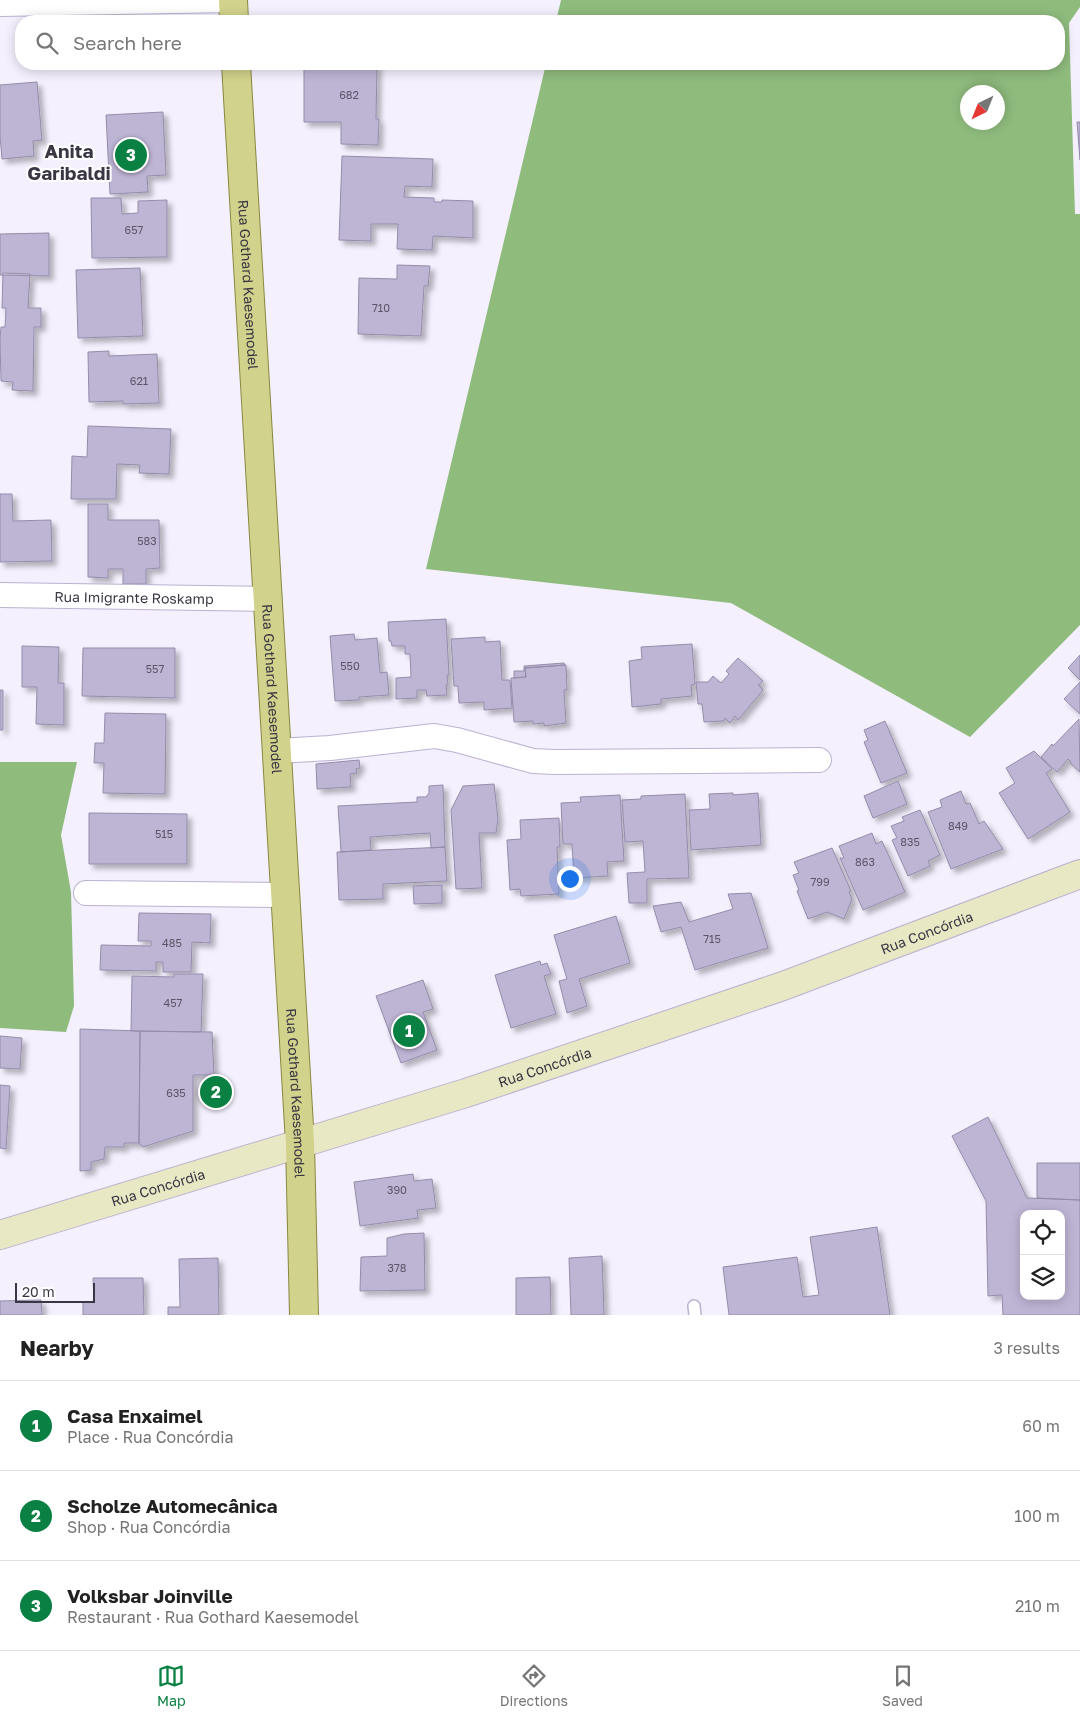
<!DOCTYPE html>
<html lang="en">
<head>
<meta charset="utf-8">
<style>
  :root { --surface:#fff; --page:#f2f2f2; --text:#222; --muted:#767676; --line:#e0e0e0; --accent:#0b8043 }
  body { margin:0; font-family:"Golos Text",sans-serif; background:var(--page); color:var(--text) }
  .controls { position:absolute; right:15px; bottom:15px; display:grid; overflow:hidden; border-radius:10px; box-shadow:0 2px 12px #0003 }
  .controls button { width:45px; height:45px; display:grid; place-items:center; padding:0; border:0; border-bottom:1px solid var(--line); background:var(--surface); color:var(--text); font:25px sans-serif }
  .compass { position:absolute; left:960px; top:85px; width:45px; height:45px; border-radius:50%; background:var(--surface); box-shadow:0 2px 12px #0003; rotate:223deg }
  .scale { position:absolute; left:15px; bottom:12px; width:80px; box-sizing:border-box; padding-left:5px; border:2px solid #3a3643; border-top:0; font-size:14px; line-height:18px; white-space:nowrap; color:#3a3643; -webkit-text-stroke:4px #fff; paint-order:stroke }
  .you { position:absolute; left:569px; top:878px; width:18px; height:18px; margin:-12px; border:4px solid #fff; border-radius:50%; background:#1a73e8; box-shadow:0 0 0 8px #1a73e833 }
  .badge { display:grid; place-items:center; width:32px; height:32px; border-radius:50%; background:var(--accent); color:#fff; font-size:16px; font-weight:700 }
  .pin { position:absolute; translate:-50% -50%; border:2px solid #fff; box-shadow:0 1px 5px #0006 }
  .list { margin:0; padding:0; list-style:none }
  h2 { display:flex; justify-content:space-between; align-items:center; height:65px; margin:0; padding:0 20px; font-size:21px }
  h2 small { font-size:16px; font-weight:400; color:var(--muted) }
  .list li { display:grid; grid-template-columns:32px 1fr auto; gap:15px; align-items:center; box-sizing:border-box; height:90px; padding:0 20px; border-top:1px solid var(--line) }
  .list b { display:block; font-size:19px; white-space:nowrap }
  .list p { margin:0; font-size:16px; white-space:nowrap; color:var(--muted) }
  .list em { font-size:16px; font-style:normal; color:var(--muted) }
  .icon { flex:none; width:28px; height:28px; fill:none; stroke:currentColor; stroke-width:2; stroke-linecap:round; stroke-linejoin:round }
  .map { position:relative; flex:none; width:1080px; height:1315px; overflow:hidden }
  .search { position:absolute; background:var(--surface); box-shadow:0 2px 12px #0003; left:15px; right:15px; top:15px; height:55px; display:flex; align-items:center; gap:12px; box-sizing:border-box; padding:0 18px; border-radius:20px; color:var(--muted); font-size:19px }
  .sheet { height:335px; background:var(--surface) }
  nav { display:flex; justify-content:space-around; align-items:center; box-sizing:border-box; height:70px; border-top:1px solid var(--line); background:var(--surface); font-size:14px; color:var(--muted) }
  nav a { display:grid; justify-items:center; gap:2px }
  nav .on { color:var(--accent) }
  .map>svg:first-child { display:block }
</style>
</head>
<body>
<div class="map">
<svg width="1080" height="1315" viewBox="0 0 1080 1315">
  <defs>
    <filter id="shadow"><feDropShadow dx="4.5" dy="4.5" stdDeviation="2.5" flood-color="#0004"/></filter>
  </defs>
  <rect width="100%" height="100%" fill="#f4f0fe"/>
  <path fill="#8fbb7d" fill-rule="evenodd" d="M561,0H1080V7L1069,23L1075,214H1080V625L970,737L731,603L426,569L546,64H1059V21H556ZM968,92H998V122H968Z
    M0,762H77L61,835L71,892L74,1006L66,1032L0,1028Z"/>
  <path fill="#beb4d4" stroke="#958caa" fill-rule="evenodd" filter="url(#shadow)" d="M304,64H377L376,119H379L378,145L341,144V122H304Z
    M37,82L42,140L33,141L34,156L2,159L0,136V85Z
    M163,112L166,175L147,176L148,192L110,194L106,115Z
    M1077,122H1080V160Z
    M342,156L433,159L432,187L405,186L404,197L434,198V202H442V200L473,201V238L433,236L432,250L397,249L398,224H371V241L339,240Z
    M91,198H121L122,214L138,213V201L167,200V257L92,258Z
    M49,233V276L0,275V234Z
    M397,265L430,266L428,286H424L421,336L358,334L359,278L397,279Z
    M140,268L143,336L78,338L76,270Z
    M3,273L30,274L28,308H41V327H34L33,391L12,390L13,382L1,381L0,340L1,327H5L6,308H2Z
    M109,351V356L157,354L159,403L123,404V401L89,402L88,352Z
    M88,426L171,429L169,474L139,473L140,465L117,464L116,499H71L72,456L87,457Z
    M0,494H12L13,521L51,520L52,561L0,562Z
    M88,504H108V520H159L160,568L146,569V584H123V569H108V578L88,577Z
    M446,619L449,675H447L448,685H446L447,695L427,696L426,690H417V698L396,699V678L411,677L410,654H405V646H392L391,641H389L388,622Z
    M354,634L355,640L377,638L380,673L387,672L389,695L359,697V700L335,701L330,636Z
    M485,637V642L500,641L502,680H510L512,708L484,710V702L459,703L458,686H454L451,639Z
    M692,644L695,684L691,685L692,696L661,699V704L632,707L629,661L642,659L641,647Z
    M22,646L59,647L58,683H64V725L36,724L37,687H22Z
    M83,648H175V698L82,696Z
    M1080,655V680L1068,668Z
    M738,658L763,681L758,685L763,690L738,720L735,716L730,723L725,718L723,721L704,722L702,704H698L696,682H708L713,676L721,683L729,674L726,671Z
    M564,663L565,665L525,668L526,677L514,678V671H524V666Z
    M566,665L567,690H564L566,723L544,726V723L533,724V721L514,722L511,678L526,677L525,668Z
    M1080,682V714L1064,699Z
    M0,690H3V730H0Z
    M105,713L166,714L165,794L103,793L104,763H94L95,743H104Z
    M1079,719L1080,772L1070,763L1071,762L1068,759L1057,772L1041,757L1052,744L1053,746Z
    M885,721L907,773L881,783L864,742L868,740L864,730Z
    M1034,751L1052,769L1046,773L1070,812L1028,839L999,793L1015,783L1006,768Z
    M359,760L360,768L356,769L357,773L350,774L351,787L317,789L316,764Z
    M898,781L907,804L873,818L864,796Z
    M494,784L498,819L496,833H479L482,888L456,889L451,810L463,786Z
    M443,785L445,847L431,848L430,833L370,837L371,850L341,852L338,806L417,802V797H426L429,793V786Z
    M961,791L966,804L970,803L979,824L984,821L1003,849L951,869L928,812L942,807L940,800Z
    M733,793V795L758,793L761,845L691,850L689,810L710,809L709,794Z
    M685,794L689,878L647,879V903H629L627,873L645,872L643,841L625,842L622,800L641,799V796Z
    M620,795L624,861L607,862L608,876L574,878L572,844H563L561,803L581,802L580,797Z
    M920,810L940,855L928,861L930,866L908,876L892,840L897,838L891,826L904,821L902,817Z
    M89,813L187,814V864H89Z
    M559,818L560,847H557L559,894L521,896L520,889L510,890L507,840L521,839L520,820Z
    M872,833L876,844L882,841L905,892L863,910L840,858H844L839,846Z
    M445,847L447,881L383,884V899L339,900L337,852Z
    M832,848L851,891L849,892L852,899L844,919L827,912L808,919L797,891L799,890L793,875L799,873L794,862Z
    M442,885V903L414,904L413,886Z
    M751,893L768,948L695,970L681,927L661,932L653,906L681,902L689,922L733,909L728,894Z
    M139,913L211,914L210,943L192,942L191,972H163V962H156V971L100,970L101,945L151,946V941H138Z
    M616,916L630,963L579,979L587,1006L567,1013L559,981L567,979L554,935Z
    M540,961L541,965L547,963L551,974L544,976L556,1014L511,1028L495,975Z
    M174,974H203L201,1032L131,1031L132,976L174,977Z
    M423,980L433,1009L423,1012L437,1050L401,1063L376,996Z
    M80,1029L140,1031L139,1143H124V1147H105L104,1159L91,1162V1170L80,1171Z
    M140,1031L212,1032L214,1075H193V1131L143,1147L139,1143Z
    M0,1036L22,1038L20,1069L0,1068Z
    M0,1085L10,1086L6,1149L0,1148Z
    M988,1117L1027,1198L1080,1200V1315H1003L1002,1295L988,1296L986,1201L952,1136ZM1024,1214H1061V1296H1024Z
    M1037,1163H1080V1200L1037,1198Z
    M413,1174L414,1181L432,1179L436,1208L417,1210L418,1218L360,1226L354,1182Z
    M877,1227L890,1315H729L723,1267L797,1257L803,1297L819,1295L810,1237Z
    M424,1233L425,1290L360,1291L361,1257L387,1256V1238L404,1234Z
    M602,1256L604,1315H571L569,1258Z
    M218,1258L219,1315H168V1307H180L179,1259Z
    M550,1277L551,1315H516V1278Z
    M93,1278H143L144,1315H83V1302H94Z
    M41,1300L42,1315H0V1301Z"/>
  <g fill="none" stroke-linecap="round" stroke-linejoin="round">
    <defs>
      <path id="lane" d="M694,1306L695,1315"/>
      <g id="street">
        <path d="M0,4L233,0"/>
        <path id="s1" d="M0,595L268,599"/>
        <path d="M277,751L330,748L434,736L457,740L533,761L555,762L819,760"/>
        <path d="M86,893L286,895"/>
      </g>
      <g id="secondary">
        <path id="s2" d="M0,1235L466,1093L783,986L1080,874"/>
      </g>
      <g id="primary">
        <path d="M233,0L234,21"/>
        <path id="s3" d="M236,64L300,1143L304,1315"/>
      </g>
    </defs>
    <use href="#lane" stroke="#bbb1d1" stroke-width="14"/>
    <use href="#street" stroke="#bbb1d1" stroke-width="26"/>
    <use href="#secondary" stroke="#bbb1d1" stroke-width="30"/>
    <use href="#primary" stroke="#898840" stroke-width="30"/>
    <use href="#lane" stroke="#fff" stroke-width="11"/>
    <use href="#street" stroke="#fff" stroke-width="24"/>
    <use href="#secondary" stroke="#e8e8c5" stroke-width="28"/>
    <use href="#primary" stroke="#d1d28c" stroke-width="28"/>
  </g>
  <g text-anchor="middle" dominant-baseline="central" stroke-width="4" stroke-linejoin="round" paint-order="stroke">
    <g font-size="11" fill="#5b5667">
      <text x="349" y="94">682</text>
      <text x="134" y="229">657</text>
      <text x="381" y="307">710</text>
      <text x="139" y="380">621</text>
      <text x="147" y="540">583</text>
      <text x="350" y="665">550</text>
      <text x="155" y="668">557</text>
      <text x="958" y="825">849</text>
      <text x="164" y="833">515</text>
      <text x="910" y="841">835</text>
      <text x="865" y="861">863</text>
      <text x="820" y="881">799</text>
      <text x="712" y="938">715</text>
      <text x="172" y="942">485</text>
      <text x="173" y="1002">457</text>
      <text x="176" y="1092">635</text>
      <text x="397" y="1189">390</text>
      <text x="397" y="1267">378</text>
    </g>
    <g font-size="14" fill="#3a3643" stroke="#fff">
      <text stroke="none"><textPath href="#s3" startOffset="221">Rua Gothard Kaesemodel</textPath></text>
      <text stroke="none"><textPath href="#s1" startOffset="134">Rua Imigrante Roskamp</textPath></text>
      <text stroke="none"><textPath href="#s3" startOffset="626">Rua Gothard Kaesemodel</textPath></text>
      <text stroke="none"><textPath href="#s2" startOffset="975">Rua Concórdia</textPath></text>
      <text stroke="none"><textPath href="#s2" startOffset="570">Rua Concórdia</textPath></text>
      <text stroke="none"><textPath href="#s3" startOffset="1031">Rua Gothard Kaesemodel</textPath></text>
      <text stroke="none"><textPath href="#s2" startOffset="165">Rua Concórdia</textPath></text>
    </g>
    <g font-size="19" font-weight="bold" fill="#3a3643" stroke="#fff">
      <text x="69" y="150">Anita<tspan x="69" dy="22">Garibaldi</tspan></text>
    </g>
  </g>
</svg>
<div class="controls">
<button><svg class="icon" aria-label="locate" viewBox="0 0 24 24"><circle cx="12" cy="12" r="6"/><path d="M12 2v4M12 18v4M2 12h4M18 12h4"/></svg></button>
<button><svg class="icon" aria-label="layers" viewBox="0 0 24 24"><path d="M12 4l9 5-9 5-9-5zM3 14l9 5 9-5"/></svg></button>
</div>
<svg class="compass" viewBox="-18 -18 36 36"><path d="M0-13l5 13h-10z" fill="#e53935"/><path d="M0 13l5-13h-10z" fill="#767676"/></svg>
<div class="scale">20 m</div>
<div class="you"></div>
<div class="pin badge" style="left:409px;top:1031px">1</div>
<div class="pin badge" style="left:216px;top:1092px">2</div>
<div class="pin badge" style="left:131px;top:155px">3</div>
<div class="search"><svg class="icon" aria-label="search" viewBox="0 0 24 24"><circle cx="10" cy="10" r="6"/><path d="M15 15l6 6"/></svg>Search here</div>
</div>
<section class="sheet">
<h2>Nearby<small>3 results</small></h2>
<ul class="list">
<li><span class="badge">1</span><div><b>Casa Enxaimel</b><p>Place · Rua Concórdia</p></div><em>60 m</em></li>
<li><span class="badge">2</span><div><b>Scholze Automecânica</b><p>Shop · Rua Concórdia</p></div><em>100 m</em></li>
<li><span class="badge">3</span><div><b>Volksbar Joinville</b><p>Restaurant · Rua Gothard Kaesemodel</p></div><em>210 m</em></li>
</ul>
</section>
<nav>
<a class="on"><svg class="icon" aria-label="map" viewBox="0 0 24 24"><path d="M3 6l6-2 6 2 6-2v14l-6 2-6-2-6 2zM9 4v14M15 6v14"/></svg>Map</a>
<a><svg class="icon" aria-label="directions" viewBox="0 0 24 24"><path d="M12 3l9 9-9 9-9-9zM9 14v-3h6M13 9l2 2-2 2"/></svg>Directions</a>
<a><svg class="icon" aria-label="saved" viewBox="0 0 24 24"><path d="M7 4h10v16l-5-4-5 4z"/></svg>Saved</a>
</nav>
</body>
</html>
